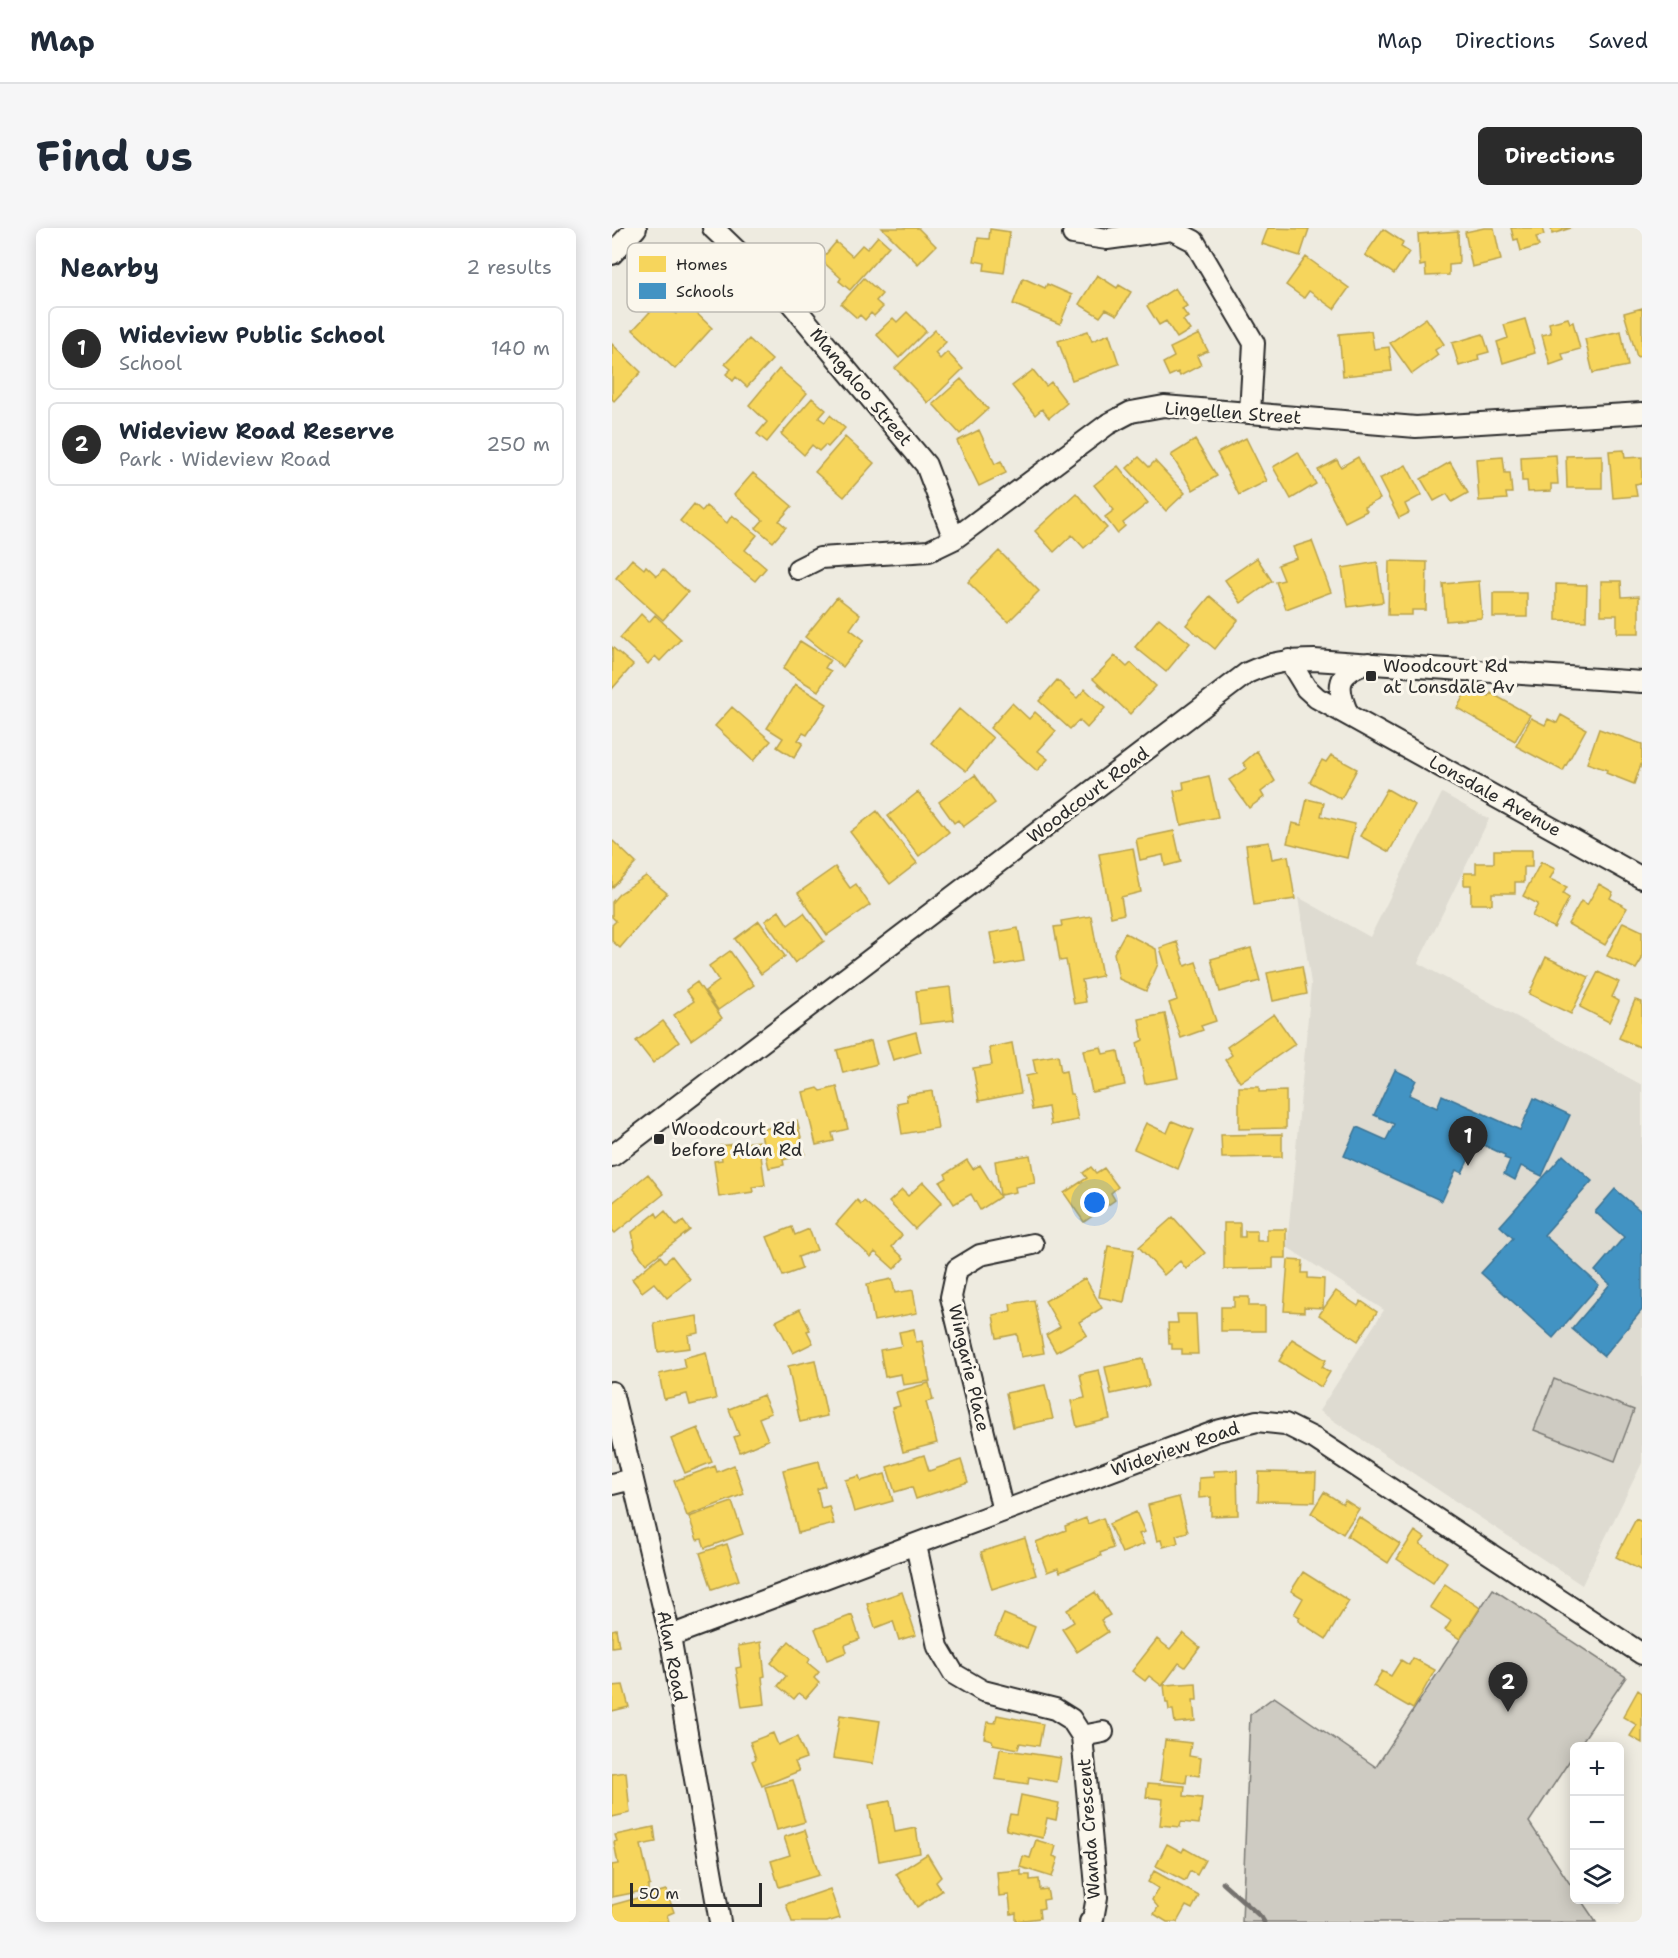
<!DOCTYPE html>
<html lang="en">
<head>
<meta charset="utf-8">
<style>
  :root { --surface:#fff; --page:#f6f6f7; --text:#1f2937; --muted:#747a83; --line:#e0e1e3; --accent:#2b2b2b }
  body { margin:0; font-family:"Shantell Sans",sans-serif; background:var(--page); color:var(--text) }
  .controls { position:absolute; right:18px; bottom:18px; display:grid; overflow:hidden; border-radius:9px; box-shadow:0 3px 15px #0003 }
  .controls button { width:54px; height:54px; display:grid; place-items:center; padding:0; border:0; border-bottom:2px solid var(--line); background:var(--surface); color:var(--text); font:30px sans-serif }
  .scale { position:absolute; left:18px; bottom:15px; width:132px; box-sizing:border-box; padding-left:6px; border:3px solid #2b2b2b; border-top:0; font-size:16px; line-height:21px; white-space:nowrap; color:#2b2b2b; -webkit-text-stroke:4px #fbf7ec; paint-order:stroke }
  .you { position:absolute; left:483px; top:975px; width:21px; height:21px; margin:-15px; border:4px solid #fff; border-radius:50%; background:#1a73e8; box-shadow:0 0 0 9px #1a73e833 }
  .badge { display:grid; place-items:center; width:39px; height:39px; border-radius:50%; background:var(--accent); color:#fff; font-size:20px; font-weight:700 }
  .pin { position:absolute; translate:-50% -50px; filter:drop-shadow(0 2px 3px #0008) }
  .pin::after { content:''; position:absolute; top:32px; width:21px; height:18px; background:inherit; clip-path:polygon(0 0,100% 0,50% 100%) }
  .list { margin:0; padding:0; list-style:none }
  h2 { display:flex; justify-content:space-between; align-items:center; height:78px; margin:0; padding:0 24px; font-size:26px }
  h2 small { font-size:20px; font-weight:400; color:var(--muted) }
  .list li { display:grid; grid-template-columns:39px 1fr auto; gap:18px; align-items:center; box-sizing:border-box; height:84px; margin:0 12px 12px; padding:0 12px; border:2px solid var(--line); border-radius:9px }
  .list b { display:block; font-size:22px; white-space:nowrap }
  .list p { margin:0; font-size:20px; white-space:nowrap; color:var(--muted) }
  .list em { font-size:20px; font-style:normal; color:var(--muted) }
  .icon { flex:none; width:33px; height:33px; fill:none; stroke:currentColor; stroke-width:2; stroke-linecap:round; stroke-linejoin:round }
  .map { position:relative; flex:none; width:1030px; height:1694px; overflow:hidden; border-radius:9px }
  header { display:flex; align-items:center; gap:36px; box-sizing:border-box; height:84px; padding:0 30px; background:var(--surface); border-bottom:2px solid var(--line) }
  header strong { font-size:28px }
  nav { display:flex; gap:33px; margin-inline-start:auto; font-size:21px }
  .intro { display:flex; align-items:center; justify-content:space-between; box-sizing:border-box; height:144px; padding:0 36px }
  h1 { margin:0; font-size:42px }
  .button { padding:15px 27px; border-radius:9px; background:var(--accent); color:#fff; font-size:21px; font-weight:700 }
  main { display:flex; gap:36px; padding:0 36px }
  aside { flex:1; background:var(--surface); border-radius:9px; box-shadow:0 3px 15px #0003 }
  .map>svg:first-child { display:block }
</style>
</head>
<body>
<header>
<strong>Map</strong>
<nav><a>Map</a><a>Directions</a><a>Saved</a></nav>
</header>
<div class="intro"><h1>Find us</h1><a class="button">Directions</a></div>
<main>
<aside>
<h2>Nearby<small>2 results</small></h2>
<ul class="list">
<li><span class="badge">1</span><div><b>Wideview Public School</b><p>School</p></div><em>140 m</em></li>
<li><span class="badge">2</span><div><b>Wideview Road Reserve</b><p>Park · Wideview Road</p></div><em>250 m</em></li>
</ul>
</aside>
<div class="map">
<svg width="1030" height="1694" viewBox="0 0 1030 1694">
  <rect width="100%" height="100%" fill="#eeebe0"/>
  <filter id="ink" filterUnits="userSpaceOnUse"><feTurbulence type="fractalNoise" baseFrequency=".0167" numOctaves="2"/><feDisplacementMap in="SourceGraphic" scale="12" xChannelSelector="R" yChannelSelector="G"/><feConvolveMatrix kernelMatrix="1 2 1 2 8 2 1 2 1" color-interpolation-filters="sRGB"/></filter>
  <g filter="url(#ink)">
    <path fill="#dedbd1" d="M830,565L877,591L806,735L1030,857V1235L970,1357L707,1183L772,1082L675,1019L699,756L686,669L758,709Z"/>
    <path fill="#cecbc2" stroke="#7c7b76" stroke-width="1.5" d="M942,1151L1022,1182L1003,1233L922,1202Z
      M881,1361L1014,1449L967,1518H963L962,1526L917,1594L962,1662L963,1672H969L984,1694H630L638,1487L662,1469L764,1539Z"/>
    <path fill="#f6d55c" stroke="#b9a24d" stroke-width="1.5" d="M270,0H306L324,18L306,36Z
      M656,0L697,1L688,28L650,16Z
      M872,0H882L889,32L860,39L853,4Z
      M899,0H930L932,7L924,9L927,18L909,23L906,11L902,12Z
      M939,0H959L940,6Z
      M378,1L398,4L392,45L372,42L373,35L362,33L366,10L377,11Z
      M771,1L791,14L789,19L797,24L782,46L753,27Z
      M846,3L847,36L837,37V47L814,48L813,37L808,38L806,6Z
      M266,8L277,18L238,62L227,53L229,50L209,32L224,14L240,28L250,17L255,21Z
      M694,29L737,60L722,81L697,63L692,70L674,57Z
      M485,47L505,60L507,57L519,64L505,87L494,81L488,89L467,76Z
      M252,50L270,66L264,73L271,79L262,88L259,85L253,92L248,87L245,90L229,76Z
      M411,50L433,60L435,56L460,67L448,96L401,76Z
      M563,60L575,78L570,81L576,89L571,92L578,102L565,110L554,93L547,97L535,78Z
      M49,72L64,86L74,75L100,100L63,141L21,102Z
      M1030,80V128L1025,129L1012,85Z
      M295,84L314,103L287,130L264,106L281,90L285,94Z
      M814,90L832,116L823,122L826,127L800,146L778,115Z
      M956,90L958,95L961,94L968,121L950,126L952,132L938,137L930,107L939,105L937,95Z
      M913,91L923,125L891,135L885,114L896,110L892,97Z
      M323,102L334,114L323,125L328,131L335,124L351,141L316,175L283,140Z
      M476,103L480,113L497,106L507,136L460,152L446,113Z
      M759,103L762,121L777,119L780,143L731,148L727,106Z
      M1009,103L1016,138L981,145L973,111Z
      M587,106L596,123L585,128L589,137L568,148L566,144L557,148L551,135L562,129L558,120Z
      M871,106L877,124L866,127L867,132L847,138L840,115Z
      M137,111L160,132L135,159L124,149L121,153L114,146L119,141L113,136Z
      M0,116L29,144L2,173L0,171Z
      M167,141L195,165L155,214L145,206L155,194L137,177Z
      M421,142L434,158L439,154L455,175L437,190L430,181L423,187L400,158Z
      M349,151L376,181L348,206L321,176Z
      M200,170L214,182L207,190L213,194L218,187L233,200L216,219L213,217L207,223L200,217L192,227L169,206Z
      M367,202L383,236L389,233L394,245L367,258L345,213Z
      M233,209L262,235L232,269L203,244Z
      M634,210L655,253L627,267L605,225Z
      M583,212L605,248L581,262L559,227Z
      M1012,222L1013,230L1030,229V255L1023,256L1025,268L1001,270L997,223Z
      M686,224L704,256L679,271L661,239Z
      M944,227L946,256H939V263L916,264L915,253H910L909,229Z
      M990,227V260H955L954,228Z
      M527,229L537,239L543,233L573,265L554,283L515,240Z
      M746,229L768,271L752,279L755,283L733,294L706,242L725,232L729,239Z
      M891,229L893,245H898L900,265H894L895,271L867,273L864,231Z
      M838,234L856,265L840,274L835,266L822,273L809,251Z
      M794,237L810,267L793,276L797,285L787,290L767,251Z
      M506,238L536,275L511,295L513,298L505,305L493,289L502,282L482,257Z
      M141,245L180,278L167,293L174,299L161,314L144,300L151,292L122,267Z
      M464,265L495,300L472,320L460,307L442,324L423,303Z
      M82,276L90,283L94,278L115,295L120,287L145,307L133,322L154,340L143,353L68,293Z
      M700,313L719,364L674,381L664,354L672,352L666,337L685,330L681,319Z
      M387,323L427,363L396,394L356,354Z
      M645,330L660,353L629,375L613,352Z
      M20,331L32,341L34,338L45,348L51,341L76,364L51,392L4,350Z
      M777,333L815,334L814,382H800V387H776Z
      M765,334L771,374L736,379L730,340Z
      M867,353L870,390L834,393L831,356Z
      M989,353H1009L1010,369L1027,368V405H1005V387H989Z
      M944,356L975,357L974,393L944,392Z
      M881,365H915V389H881Z
      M598,368L626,392L603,421L574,397Z
      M225,369L248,387L238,401L252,412L231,439L193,409Z
      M29,386L37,394L43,387L69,411L48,433L43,428L36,436L8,410Z
      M547,390L578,415L554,444L523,419Z
      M188,413L218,432L213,440L219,443L206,463L171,441Z
      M0,419L21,437L0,461Z
      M503,428L515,439L519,435L544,458L518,486L481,451Z
      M445,452L465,470L473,461L493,480L475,500L467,492L458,501L427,473Z
      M183,456L215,476L195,507L191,505L186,512L191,515L182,530L165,519L171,510L155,500Z
      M856,460L868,468L871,464L877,468L879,465L918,487L903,513L845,480Z
      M400,475L417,491L423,484L444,503L426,523L436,531L425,543L378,500Z
      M120,479L159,513L141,533L103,498Z
      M347,481L381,510L354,543L319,515Z
      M949,487L974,501L951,543L904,518L919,490L933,497L936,491L945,495Z
      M987,501L1030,516V534L1022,556L994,545L995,542L975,535Z
      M645,523L663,553L649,564L652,569L637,580L617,552L635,540L631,535Z
      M719,527L745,541L729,571L698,554L710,532L714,534Z
      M363,547L383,575L351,599L346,592L342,595L327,574Z
      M597,548L606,589L569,597L562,563L572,561L571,554Z
      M775,561L803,577L777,624L748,608Z
      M306,564L337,604L307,628L276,588Z
      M695,571L712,575L709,588L743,596L735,630L675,615L680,595L689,597Z
      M265,583L305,635L278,656L238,604Z
      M562,603L569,634L553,638L551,627L528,632L524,611Z
      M1,613L24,635L0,660V614Z
      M657,614L660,631L676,628L683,671L642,677L634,617Z
      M521,620L529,664L509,669L512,686L499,689L487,626Z
      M882,622H920V639H912V654H903V665H880V676H859V657H852V645H864V635H882Z
      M929,634L943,641L938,651L955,659L951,666L957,670L942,700L920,688L926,676L911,668Z
      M223,639L238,660L244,656L258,677L215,707L186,665Z
      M34,648L55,665L8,720L0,713V697L4,693L0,689V674L7,666Z
      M987,656L1001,664L998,670L1015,680L993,717L956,696L969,673L975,677Z
      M167,683L176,697L192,685L212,713L183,735L153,693Z
      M479,688L490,748L470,752L474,774L462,776L454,732L448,733L442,699L450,698L449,693Z
      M147,693L173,728L149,746L123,711Z
      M1011,694L1030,703V731L1024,741L995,728Z
      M406,700L412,733L384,738L378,705Z
      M513,705L544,721L546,736L534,763L507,751L502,725Z
      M565,714L573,738L584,734L604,793L589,798L591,802L569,810L557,775L565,772L548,720Z
      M639,720L648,753L608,764L599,731Z
      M118,723L142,757L106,782L93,763L107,753L97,738Z
      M934,729L977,749L959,786L917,766Z
      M690,738L695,766L661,773L655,745Z
      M986,744L1007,754L1000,769L1007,773L997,794L968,779Z
      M85,754L110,790L79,812L62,787L82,773L74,762Z
      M338,759L342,792L308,796L304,763Z
      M1023,772L1030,774V820L1007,810Z
      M553,786L566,850L533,856L525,815L531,812L527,791Z
      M662,786L683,816L628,854L613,832L620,827L615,819Z
      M51,793L67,814L41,835L24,813Z
      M304,804L309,824L281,832L275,812Z
      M259,813L265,836L231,845L225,822Z
      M400,815L409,865L367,873L361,840L380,837L377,820Z
      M489,819L491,826L506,823L513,857L480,864L471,822Z
      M446,827L449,844L454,843L458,866H461L466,892L439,897L436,879L420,882L414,848L424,846L421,831Z
      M225,859L236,901L220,905L222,913L204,917L191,864L206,860L209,863Z
      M627,859H647V864L674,863V900L627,901Z
      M320,863L326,900L290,906L285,875L295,873L294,867Z
      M185,893L193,926L171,932L172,937L157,940L148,902Z
      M560,893L582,902L566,941L522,921L534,895L555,905Z
      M670,906V929L610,930L609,907Z
      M147,913L153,957L140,959L141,964L107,969L102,933L110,932L108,918Z
      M418,927L423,955L403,959L404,964L388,967L383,933Z
      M355,932L361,941L368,937L388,969L368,982L359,966L342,976L328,954L335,950L333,946Z
      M479,939L484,945L492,940L506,959L499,965L503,972L472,994L452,965L475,950L471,945Z
      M36,946L52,966L3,1005L0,1002V975Z
      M311,954L330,974L303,1001L277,974L290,962L296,968Z
      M245,972L249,976L252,973L290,1007L280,1019L292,1030L282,1041L263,1024L259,1029L224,996Z
      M53,983L65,998L71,993L78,1002L34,1036L22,1020L23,1018L20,1004L44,985L46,989Z
      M561,989L593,1025L574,1041L568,1033L552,1047L527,1019Z
      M612,995H628V1009H633V1003H645V1013H655V1001H674V1030H661V1040L612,1041Z
      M180,999L183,1007L197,1001L205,1022L186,1029L190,1041L171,1048L155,1009Z
      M496,1018L522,1022L512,1074L487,1069Z
      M48,1028L53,1034L60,1028L78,1051L55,1070L42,1055L30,1064L20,1051Z
      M676,1032L691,1033L690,1045H696V1050L712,1051L711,1080L692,1079V1084L672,1083Z
      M473,1050L490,1080L467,1094L475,1107L444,1124L434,1107L448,1099L433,1073Z
      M280,1051L283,1065L301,1062L305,1085L262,1093L255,1056Z
      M724,1063L746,1078L749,1073L765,1084L746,1113L707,1087Z
      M622,1069H637V1078H653V1103H609V1079H622Z
      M422,1072L432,1125L409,1129L405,1106L385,1110L381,1087L399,1083L398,1076Z
      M188,1081L198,1102L195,1103L201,1115L181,1125L164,1093Z
      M565,1086H584L586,1126H570V1121H560V1116H557L556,1095H566Z
      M85,1088L87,1105L76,1107L78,1120L46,1124L42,1095Z
      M302,1101L304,1114L310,1113L318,1153L291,1157L289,1146L273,1149L268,1122L290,1118L287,1104Z
      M680,1111L714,1132L710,1139L718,1144L709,1159L667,1133Z
      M94,1124L104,1171L78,1177L75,1166L52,1171L47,1146L73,1140L71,1130Z
      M531,1131L537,1158L499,1166L493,1139Z
      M203,1132L215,1188L188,1194L176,1138Z
      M487,1142L498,1191L465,1199L459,1173L473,1170L468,1146Z
      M317,1155L321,1172L314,1174L325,1215L291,1224L280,1180L288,1178L284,1164Z
      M433,1157L441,1191L401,1199L394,1165Z
      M151,1167L159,1185L147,1190L156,1212L128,1224L122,1209L127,1207L117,1181Z
      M86,1200L100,1234L73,1245L59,1211Z
      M312,1227L317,1243L349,1232L356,1254L304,1271L300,1259L283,1264L275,1239Z
      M207,1233L213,1258L205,1261L209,1280L217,1278L222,1296L186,1305L171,1242Z
      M122,1237L132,1266L75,1288L62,1253L103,1238L105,1244Z
      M625,1242L626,1287L599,1288V1269L587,1270V1250L602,1249L601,1243Z
      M647,1244L704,1245L703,1274L646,1273Z
      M273,1246L281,1273L242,1284L233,1252L247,1248L249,1253Z
      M712,1264L731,1276L733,1272L747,1281L731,1306L699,1285Z
      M567,1269L576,1304L564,1307L566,1315L551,1319L549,1312L545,1313L536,1277Z
      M120,1274L131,1306L93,1320L90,1311L85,1312L77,1289Z
      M524,1284L533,1304L527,1306L532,1316L510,1325L497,1296Z
      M747,1289L788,1316L776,1335L735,1308Z
      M474,1290L476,1296L491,1290L501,1320L488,1325L489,1328L448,1344L446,1340L435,1344L424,1314L454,1302L453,1298Z
      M1024,1291L1030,1294V1343L1004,1329Z
      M803,1303L813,1310L808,1316L835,1334L821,1355L785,1331Z
      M413,1310L424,1347L380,1361L369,1324Z
      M115,1316L127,1352L100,1361L88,1325Z
      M691,1344L737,1373L714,1411L686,1393L688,1389L682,1386L691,1370L679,1363Z
      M833,1356L868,1380L848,1411L833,1402L839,1393L818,1379Z
      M290,1364L304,1407L287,1412L281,1393L263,1400L255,1376Z
      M483,1364L498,1387L489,1392L496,1404L465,1424L450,1401L462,1394L455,1382Z
      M392,1386L423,1399L415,1420L383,1407Z
      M240,1387L248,1411L233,1417L235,1424L215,1432L203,1401Z
      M4,1401L7,1418L0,1419V1402Z
      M571,1405L588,1419L573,1439L567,1435L550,1458L537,1448L533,1453L520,1443L545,1411L558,1421Z
      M177,1413L198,1431L196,1435L207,1444L202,1450L207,1455L194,1470L187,1465L182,1471L166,1458L174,1448L159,1435Z
      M149,1414L153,1448L150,1449L153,1476L130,1479L124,1440L129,1439L126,1418Z
      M801,1430L823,1442L801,1481L761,1458L770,1443L779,1448L789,1432L797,1437Z
      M584,1455L585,1472H581L583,1493L563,1495L561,1482H557L556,1475H554L552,1457Z
      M11,1457L17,1479L0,1483V1458Z
      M1026,1462L1030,1465V1515L1018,1508L1025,1497L1011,1489Z
      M228,1487L268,1493L261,1536L221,1530Z
      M385,1487L431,1496L427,1518L408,1515L406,1521L381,1516L380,1512L372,1510L375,1494L383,1495Z
      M161,1505L166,1517L185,1509L194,1530L183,1534L187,1543L150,1558L140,1533L144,1531L138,1514Z
      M553,1512L579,1515L577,1528L589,1530L587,1548L575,1546L574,1555L548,1552Z
      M388,1521L449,1530L445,1554L417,1549L416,1556L383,1551Z
      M14,1544L18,1585L0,1589V1546Z
      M181,1552L193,1594L165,1602L153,1559Z
      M536,1555L573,1558L572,1568L590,1570L587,1596L569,1594L568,1599L548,1597L551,1571L534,1569Z
      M409,1567L447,1575L444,1592L435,1590L431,1610L394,1602L398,1586L405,1587Z
      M278,1573L283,1604L304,1600L308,1625L267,1633L257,1577Z
      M42,1599L44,1614L29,1617L38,1657L36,1658V1662L0,1669V1637L6,1636L2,1614L5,1613L3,1607Z
      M193,1602L207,1647L167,1659L159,1633L178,1627L172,1609Z
      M424,1612L444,1618L441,1628L446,1630L440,1649L408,1639L411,1628L418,1630Z
      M555,1616L570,1624L572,1620L593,1632L585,1647L578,1643L573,1653L544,1638Z
      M315,1626L329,1649L324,1654L330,1663L305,1679L284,1646Z
      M409,1642V1647H418V1652L427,1651L428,1662L435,1661L437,1671L431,1672L432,1680L427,1681L428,1690L404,1693V1685L399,1686L397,1667L387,1668L385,1644Z
      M542,1643L587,1668L580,1681L574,1678L565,1694H555L542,1686L546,1679L540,1672L546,1660L536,1654Z
      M218,1661L228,1690L215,1694H180L174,1676Z
      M54,1662L62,1684L55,1687L57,1694H0V1677Z"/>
    <path fill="#4393c3" stroke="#3c7495" stroke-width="1.5" d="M783,842L804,852L797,867L825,880L830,867L908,902L922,870L958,887L930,948L909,938L903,952L892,946L898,932L892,930L893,927L865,914L850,945L844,942L830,973L732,928L745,899L774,912L782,896L762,887Z
      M951,927L980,953L932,1007L987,1057L941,1110L869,1045L901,1010L888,998Z
      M1003,961L1030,984V1082L992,1128L960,1101L998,1056L983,1043L1012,1009L983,984Z"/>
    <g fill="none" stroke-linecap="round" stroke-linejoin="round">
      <path stroke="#74726e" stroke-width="5" d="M611,1655L649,1689L652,1694"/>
      <defs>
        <path id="street" d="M101,0L179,75L314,237L342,311
          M461,6L495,11L560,2L582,13L642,115L638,185
          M0,26L24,0
          M186,341L208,330L317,323L342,311L496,196L519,184L552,178L804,199L1030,185
          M677,432L694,460L705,470L1030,650
          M736,486C724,458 724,445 756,435
          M0,928L635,445C659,434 676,432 702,432L1030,454
          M0,1164L58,1408L108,1694
          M0,1256L20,1251
          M391,1283L339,1069L345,1041L368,1027L421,1016
          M304,1317L326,1419L342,1446L371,1463L443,1481L459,1491L470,1508L485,1669L481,1691L478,1694
          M58,1408L605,1203L645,1193L673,1196L703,1211L1030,1426
          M470,1508L491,1504"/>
      </defs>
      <use href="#street" stroke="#2b2b2b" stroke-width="24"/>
      <use href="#street" stroke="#fbf7ec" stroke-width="20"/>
    </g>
  </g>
  <g fill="#2b2b2b" stroke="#fbf7ec" stroke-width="2">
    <rect x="753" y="442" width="12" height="12" rx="3"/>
    <rect x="41" y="905" width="12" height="12" rx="3"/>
  </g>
  <g text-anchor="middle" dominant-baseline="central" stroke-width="6" stroke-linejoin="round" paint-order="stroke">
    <g font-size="18" fill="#2b2b2b" stroke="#fbf7ec">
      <text transform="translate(249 159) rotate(50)">Mangaloo Street</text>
      <text transform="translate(621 185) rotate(4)">Lingellen Street</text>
      <text transform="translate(476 567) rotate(-37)">Woodcourt Road</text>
      <text transform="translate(883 568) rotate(29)">Lonsdale Avenue</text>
      <text transform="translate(357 1140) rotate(77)">Wingarie Place</text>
      <text transform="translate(563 1221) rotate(-19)">Wideview Road</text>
      <text transform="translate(60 1428) rotate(79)">Alan Road</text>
      <text transform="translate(477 1601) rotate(-94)">Wanda Crescent</text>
    </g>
    <g font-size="18" fill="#2b2b2b" stroke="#fbf7ec" text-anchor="start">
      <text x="771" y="438">Woodcourt Rd<tspan x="771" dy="21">at Lonsdale Av</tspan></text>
      <text x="59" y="901">Woodcourt Rd<tspan x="59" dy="21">before Alan Rd</tspan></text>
    </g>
  </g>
  <rect x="15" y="15" width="198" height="69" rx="9" fill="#fbf7ec" stroke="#bdbab2" stroke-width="1.5"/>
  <rect x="27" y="28" width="27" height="16" fill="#f6d55c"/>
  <rect x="27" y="55" width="27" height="16" fill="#4393c3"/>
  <g font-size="16" fill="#2b2b2b">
    <text x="64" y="42">Homes</text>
    <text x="64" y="69">Schools</text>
  </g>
</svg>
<div class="controls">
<button>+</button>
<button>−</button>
<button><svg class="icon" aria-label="layers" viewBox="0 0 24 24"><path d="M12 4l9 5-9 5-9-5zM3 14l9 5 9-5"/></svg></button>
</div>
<div class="scale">50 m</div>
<div class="you"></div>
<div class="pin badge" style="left:856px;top:938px">1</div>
<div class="pin badge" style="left:896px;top:1484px">2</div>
</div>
</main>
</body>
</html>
